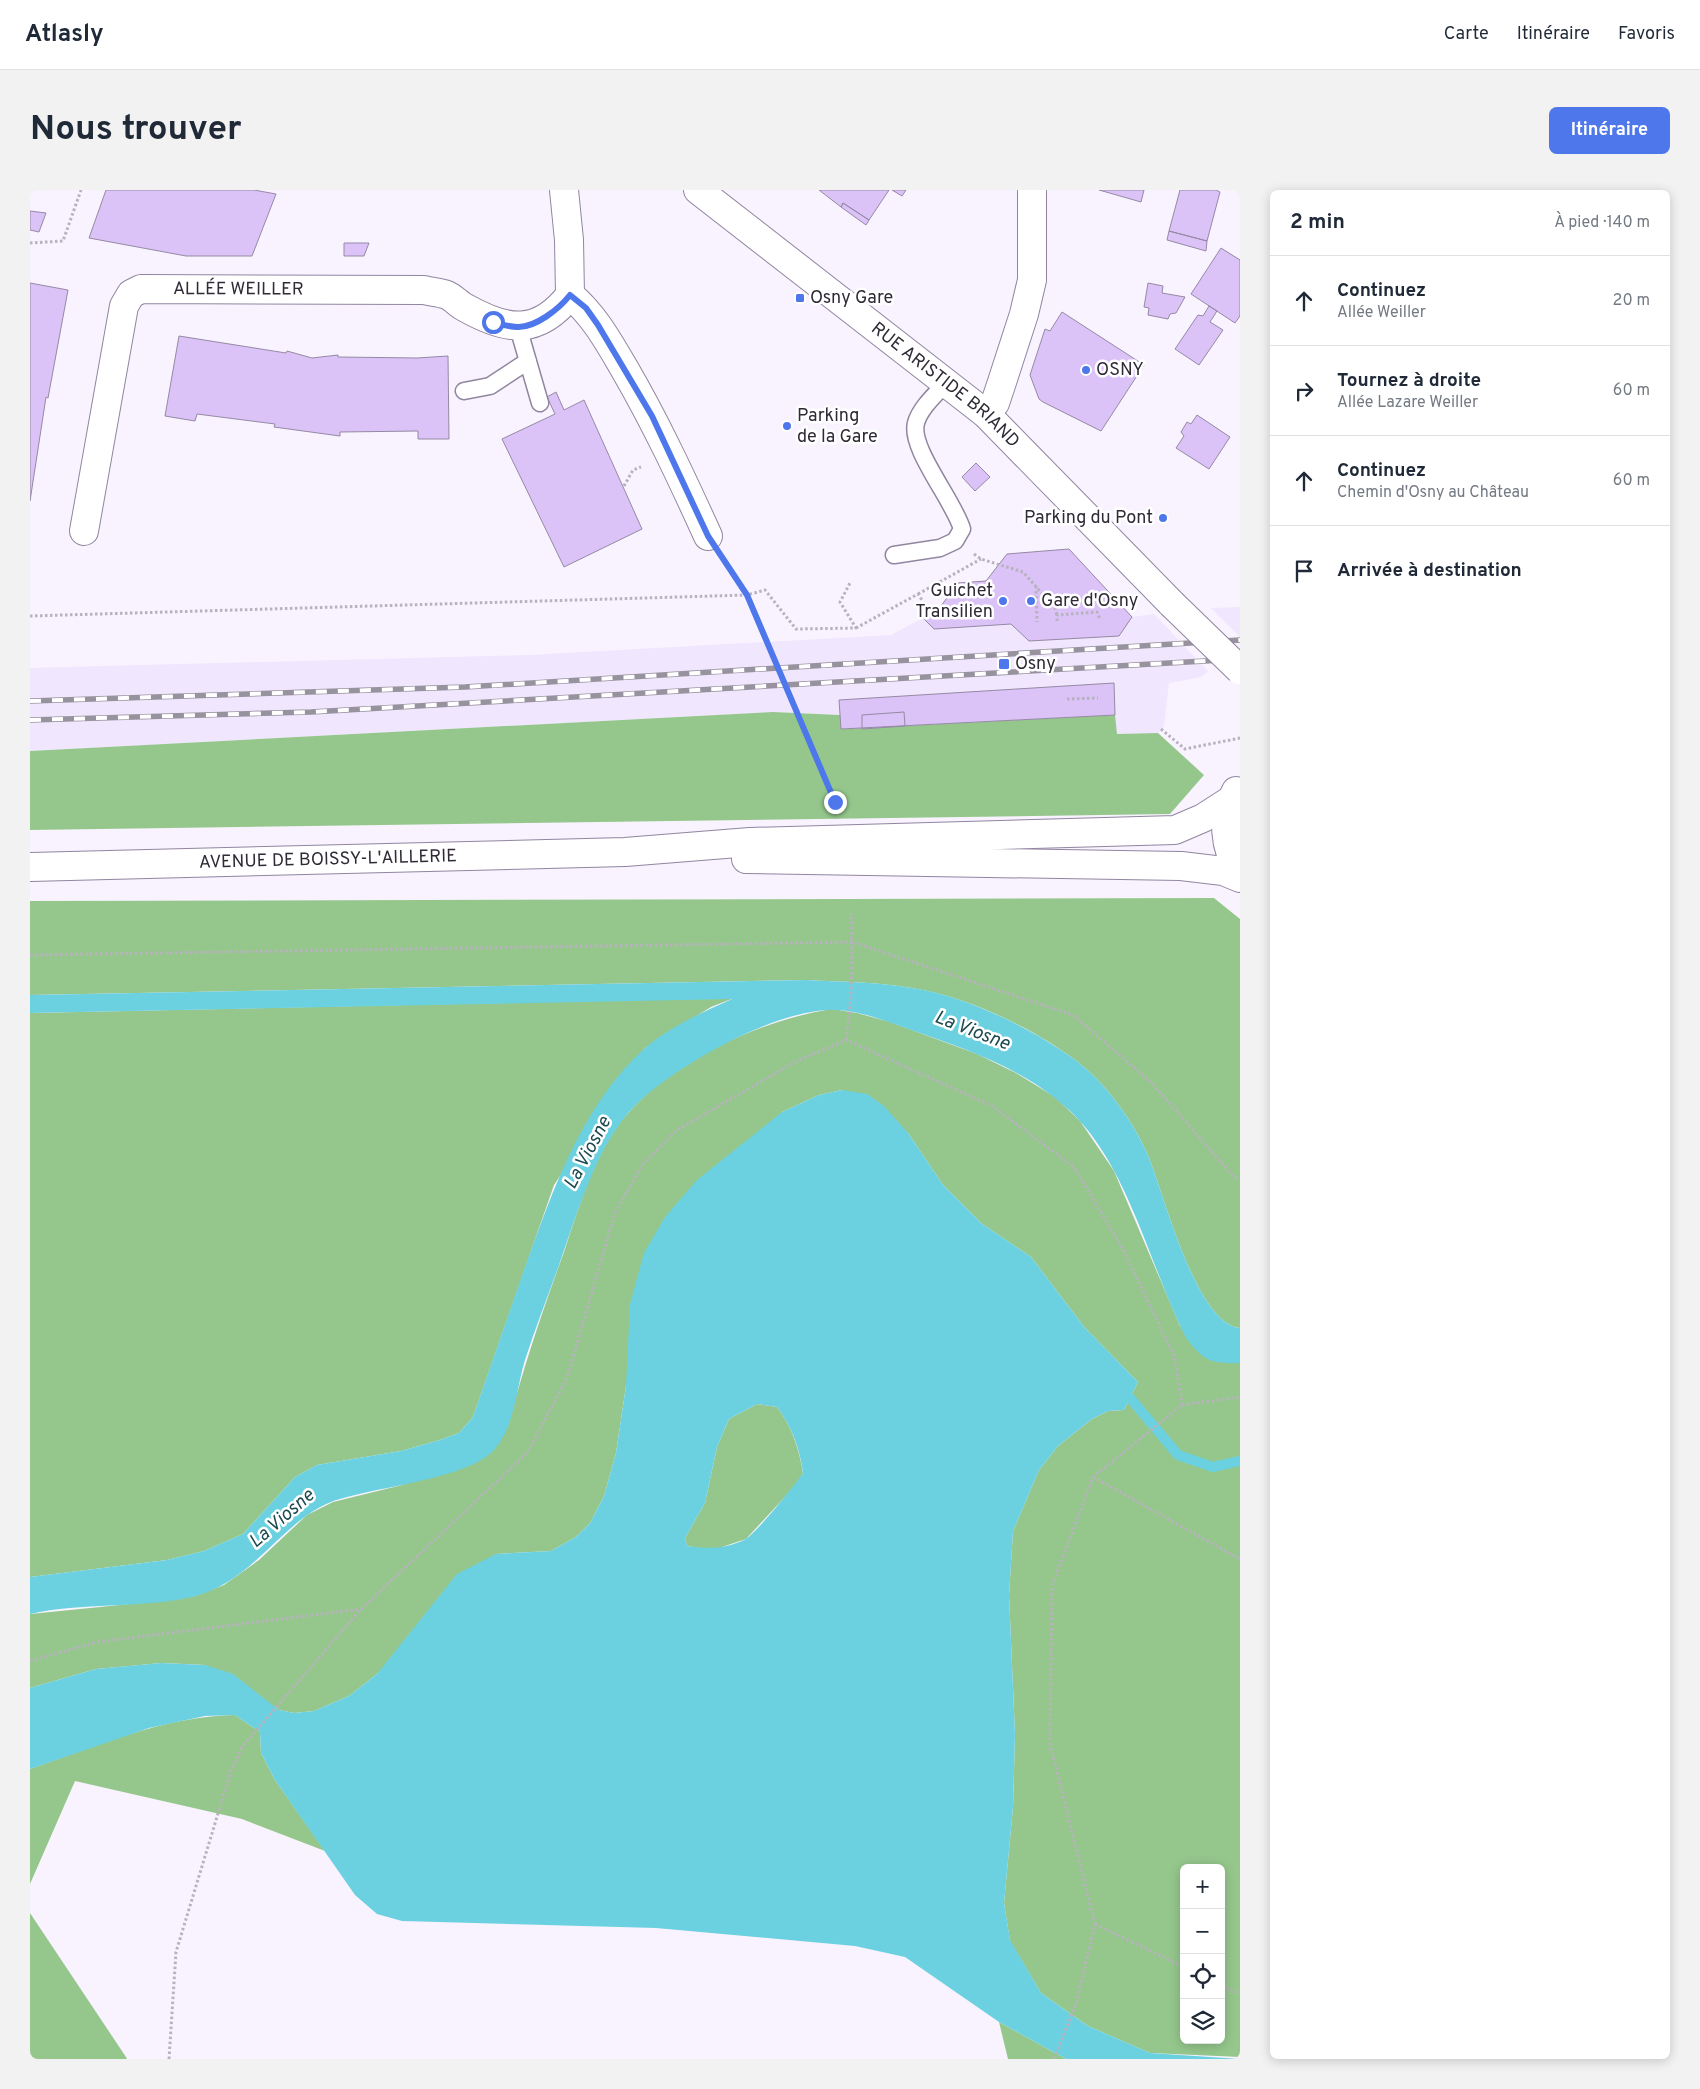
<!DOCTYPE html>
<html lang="fr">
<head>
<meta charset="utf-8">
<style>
  :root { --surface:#fff; --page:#f2f2f3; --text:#1f2937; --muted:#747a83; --line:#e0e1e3; --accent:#4d77ea }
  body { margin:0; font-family:Overpass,sans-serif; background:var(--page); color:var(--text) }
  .controls { position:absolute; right:15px; bottom:15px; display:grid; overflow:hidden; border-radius:8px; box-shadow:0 2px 12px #0003 }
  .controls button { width:45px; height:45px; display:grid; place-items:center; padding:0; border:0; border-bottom:1px solid var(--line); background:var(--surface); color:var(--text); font:25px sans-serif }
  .stop { position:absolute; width:15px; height:15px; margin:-11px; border:4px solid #4d77ea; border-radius:50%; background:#fff }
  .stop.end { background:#4d77ea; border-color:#fff; box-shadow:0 1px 5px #0008 }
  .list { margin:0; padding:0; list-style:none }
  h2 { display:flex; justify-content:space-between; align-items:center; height:65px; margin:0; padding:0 20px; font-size:21px }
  h2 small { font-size:16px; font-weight:400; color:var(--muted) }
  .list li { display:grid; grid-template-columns:32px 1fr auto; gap:15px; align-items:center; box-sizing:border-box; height:90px; padding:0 20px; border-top:1px solid var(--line) }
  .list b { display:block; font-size:19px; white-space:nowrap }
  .list p { margin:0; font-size:16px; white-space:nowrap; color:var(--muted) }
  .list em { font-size:16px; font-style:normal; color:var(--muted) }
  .icon { flex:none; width:28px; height:28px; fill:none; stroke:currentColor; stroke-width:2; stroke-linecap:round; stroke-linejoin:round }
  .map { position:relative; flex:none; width:1210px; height:1869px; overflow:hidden; border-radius:8px }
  header { display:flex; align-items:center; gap:30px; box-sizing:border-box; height:70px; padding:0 25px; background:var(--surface); border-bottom:1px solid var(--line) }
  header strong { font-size:24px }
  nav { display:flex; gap:28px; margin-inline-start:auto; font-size:18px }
  .intro { display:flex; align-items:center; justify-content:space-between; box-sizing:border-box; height:120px; padding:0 30px }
  h1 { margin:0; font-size:35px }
  .button { padding:12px 22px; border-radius:8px; background:var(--accent); color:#fff; font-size:18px; font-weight:700 }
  main { display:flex; gap:30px; padding:0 30px }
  aside { flex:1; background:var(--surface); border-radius:8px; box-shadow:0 2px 12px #0003 }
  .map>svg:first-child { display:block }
</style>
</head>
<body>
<header>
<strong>Atlasly</strong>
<nav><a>Carte</a><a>Itinéraire</a><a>Favoris</a></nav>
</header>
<div class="intro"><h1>Nous trouver</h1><a class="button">Itinéraire</a></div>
<main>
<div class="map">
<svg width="1210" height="1869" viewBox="0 0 1210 1869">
  <rect width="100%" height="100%" fill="#f8f3ff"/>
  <path fill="#f0e6fd" d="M1039,359L1102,427L1124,424L1178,481L1171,487L1139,493L1134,536L1128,543L1087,544L1085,525L811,539L810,525L743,522L0,561V478L500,465L861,445L908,420L922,402L956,391L977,364Z
    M1210,417V447L1181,418Z"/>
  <path fill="#95c78c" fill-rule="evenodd" d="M743,522L810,525L812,539L1085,525L1087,544L1128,543L1174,585L1140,624L0,640V561Z
    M1184,708L1210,729V1138C1165,1134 1133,999 1117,963C1101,928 1075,892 1044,869C1001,837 935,806 882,798C847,792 812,792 777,790L0,805V711Z
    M704,808L681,817L615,858L524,995L443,1227L429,1243L410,1250L371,1261L287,1275L265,1287L213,1344L174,1361L137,1370L0,1387V823Z
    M802,819L827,823L860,832L947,864L986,883L1025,907L1050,931L1084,981L1150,1136L1203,1173H1210V1867L1120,1863L1058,1836L1011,1803L980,1751L974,1713L983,1617L985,1544L979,1405L983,1341L1009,1280L1028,1256L1062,1229L1078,1221L1094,1220L1108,1192L1055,1138L1001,1067L951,1033L913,995L878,943L812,900L789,905L752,922L596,1196L586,1263L574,1306L560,1333L546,1347L521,1361L466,1364L347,1484L319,1506L284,1521L264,1523L249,1520L175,1475L132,1473L66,1479L0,1498V1424L140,1410L165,1406L194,1395L229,1370L277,1325L303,1312L372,1295L478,1235C494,1176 513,1119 534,1062C550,1014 565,960 599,922C647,868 732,830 802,819ZM1154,1678H1191V1850H1154Z
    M727,1214L747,1217C762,1237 769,1258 773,1283L765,1296L716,1349L683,1360L657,1356L655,1348L675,1313L687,1257L699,1229Z
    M205,1525L230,1542L231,1563L245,1590L295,1661L212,1629L45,1591L0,1694V1579C67,1556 134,1526 205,1525Z
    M0,1723L96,1867L97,1869H0Z
    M969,1832L1036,1869H978Z"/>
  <path fill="#6bd1e0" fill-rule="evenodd" d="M777,790C812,792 847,792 882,798C933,805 1002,838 1044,869C1075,892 1101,928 1117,963C1133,999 1165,1134 1210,1138V1173C1180,1174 1172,1170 1155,1146C1121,1078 1099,982 1047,928C1003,882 942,861 884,841C859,832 832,821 805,820C748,817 635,880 598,923C590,933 582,945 575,957C555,995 542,1037 528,1078C517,1108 505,1139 495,1170C486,1199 485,1238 463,1261C435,1290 341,1297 301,1312C249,1333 224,1392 162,1407C109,1419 52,1412 0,1424V1387L137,1370L174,1361L213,1344L265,1287L287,1275L371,1261L410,1250L429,1243L443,1227C460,1178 477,1129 494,1080C522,1003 551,916 614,859C639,837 673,822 702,809L0,823V805Z
    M812,900L837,904L854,916L878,943L913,995L951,1033L1001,1067L1055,1138L1108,1192L1094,1220L1078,1221L1062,1229L1028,1256L1009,1280L983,1341L979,1405L985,1544L983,1617L974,1713L980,1750L1011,1803L1058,1836L1120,1863L1210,1869H1036L969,1832L875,1767L825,1756L626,1738L372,1731L347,1724L325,1705L245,1590L231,1563L230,1542L205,1525L175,1526L119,1538L0,1579V1498L66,1479L131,1473L175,1475L203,1484L249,1520L264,1523L284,1521L319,1506L347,1484L427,1384L466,1364L521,1361L546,1347L560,1333L574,1306L586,1263L596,1196L600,1114L614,1063L635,1027L667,990L752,922L789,905ZM727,1214L747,1217C762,1237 770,1259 773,1283C765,1295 725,1345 714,1350C695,1359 678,1359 657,1356L655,1348L675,1313L687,1257L699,1229Z"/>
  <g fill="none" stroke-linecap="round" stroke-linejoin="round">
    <path stroke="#6bd1e0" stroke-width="10" d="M1101,1209L1148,1265L1183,1277L1210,1271"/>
  </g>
  <path fill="#dbc3f8" stroke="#9589a4" d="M76,0H224L246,4L222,66H156L59,48Z
    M789,0H859L839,30L813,13L811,17Z
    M862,0H876L872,6Z
    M1069,0H1114L1111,12Z
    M1150,0H1186L1190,2L1177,51L1139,41Z
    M813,13L839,30L836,35L811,17Z
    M0,21L16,23L9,42L0,40Z
    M1139,41L1177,51L1176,61L1137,50Z
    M314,53H339L334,66H314Z
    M1191,58L1210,70V126L1205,133L1161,104Z
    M0,93L38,100L18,208L16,207L0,311Z
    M1118,93L1133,96L1132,103L1155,107L1146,123L1140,124L1138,129L1118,125L1119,118L1114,117Z
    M1179,116L1187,121L1180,132L1193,140L1169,175L1145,159L1168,125L1173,126Z
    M1032,122L1114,175L1071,241L1013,212L1009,209L1000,185L1015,139L1020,141Z
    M149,146L256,163L257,161L282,168L308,165V167L387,168L418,166L419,249H388V241L310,242V246L244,237L245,234L167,224L165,231L135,226Z
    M526,202L534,220L554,210L612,339L534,377L472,249L525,224L517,207Z
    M1167,225L1200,247L1179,279L1146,258L1154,246L1151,242L1157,232L1161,234Z
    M946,273L960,287L945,301L932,287Z
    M1039,359L1102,427L1089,446L999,451L981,434L904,439L893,428L908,420L928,393L956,391L977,364Z
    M1084,493L1085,525L811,539L809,510Z
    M874,522L875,536L832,539V525Z"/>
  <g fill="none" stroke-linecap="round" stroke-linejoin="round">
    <defs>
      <path id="lane" d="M488,137L510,213
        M434,201L460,196L498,171
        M864,365L910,358L925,351L932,339C924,311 879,258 886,233C890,218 906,204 916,193"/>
      <g id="street">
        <path d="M534,0L539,50L540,105"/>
        <path d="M540,105C564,125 578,151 594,178C626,233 652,289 678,346"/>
        <path d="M956,224L965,213L972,192L994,124L1002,90V0"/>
        <path id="s1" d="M54,341L94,116L101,104L111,99L394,100C401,102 410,102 417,105C424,108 429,115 436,118C477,141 508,146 540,105"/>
      </g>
      <g id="secondary">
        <path id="s2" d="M668,0L956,224L1142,414"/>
        <path d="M1206,601C1191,627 1194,658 1210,682"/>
        <path d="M716,669L1151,676L1193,681L1210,688"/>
        <path id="s3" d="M0,677L595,662L720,652L1145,640L1173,628L1201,610"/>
      </g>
    </defs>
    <use href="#lane" stroke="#9185a0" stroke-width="19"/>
    <use href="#street" stroke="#9185a0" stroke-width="30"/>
    <use href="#secondary" stroke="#9185a0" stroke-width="30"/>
    <path stroke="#b7b2bd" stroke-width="3" stroke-dasharray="2.5 2.5" stroke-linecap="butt" d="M0,53L33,51L51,0
      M594,296L603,280L611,277
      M944,364L951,369L993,382L1025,418L1027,425
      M695,372L717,405L805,612
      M1006,396L1007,432
      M888,404L951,369
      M0,426L717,405L735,400L766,439L826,438L810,412L820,393
      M1027,431V425L1067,422L1070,429
      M826,438L888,404L901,424
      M1037,509L1068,508
      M1131,539L1155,559L1210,548
      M0,765L822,752L1043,825L1121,892L1204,987L1210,990
      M816,849C823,808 822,765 821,723
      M1152,1215L1210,1207
      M1063,1287L1210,1369
      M0,1471L67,1452L331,1419
      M1065,1734L1154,1777
      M1191,1795L1210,1804
      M139,1869L146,1762L200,1584L212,1557L331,1419L497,1263L537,1188L585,1023L612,975L647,940L765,872L816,850L962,916L1044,977L1093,1059L1145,1168L1152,1215L1063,1287L1022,1396L1020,1554L1065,1734L1046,1814L1024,1869"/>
    <use href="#lane" stroke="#fff" stroke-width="16"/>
    <use href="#street" stroke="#fff" stroke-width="28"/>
    <use href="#secondary" stroke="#fff" stroke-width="28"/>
    <defs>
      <path id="rail" d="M0,511L435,497L1210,450
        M0,530L281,522L1210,469"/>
    </defs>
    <use href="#rail" stroke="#97929d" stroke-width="5.5"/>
    <use href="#rail" stroke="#fff" stroke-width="4" stroke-dasharray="11" stroke-linecap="butt"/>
    <defs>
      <path id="secondary-bridge" d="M1142,414L1210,480"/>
    </defs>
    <use href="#secondary-bridge" stroke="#9185a0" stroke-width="30" stroke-linecap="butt"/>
    <use href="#secondary-bridge" stroke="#fff" stroke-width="28"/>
  </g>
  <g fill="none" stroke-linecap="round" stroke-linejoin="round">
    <path stroke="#4d77ea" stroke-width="6" d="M463,132C470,134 479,137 487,137C505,138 529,119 540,105L556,118L568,135L622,226L678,346L717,405L805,612"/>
  </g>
  <g fill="#4d77ea" stroke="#fff" stroke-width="2">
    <rect x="765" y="103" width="10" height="10" rx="2.5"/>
    <circle cx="1056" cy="180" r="5"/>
    <circle cx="757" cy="236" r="5"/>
    <circle cx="1133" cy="328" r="5"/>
    <circle cx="973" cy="411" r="5"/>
    <circle cx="1001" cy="411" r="5"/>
    <rect x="968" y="468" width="12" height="12" rx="2.5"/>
  </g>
  <g text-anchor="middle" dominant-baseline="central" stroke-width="5" stroke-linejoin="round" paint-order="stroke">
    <g font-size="18" fill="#2f2a35" stroke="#fff">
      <text stroke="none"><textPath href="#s1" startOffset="351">ALLÉE WEILLER</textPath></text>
      <text stroke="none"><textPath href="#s2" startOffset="315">RUE ARISTIDE BRIAND</textPath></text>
      <text stroke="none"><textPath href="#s3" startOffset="298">AVENUE DE BOISSY-L'AILLERIE</textPath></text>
    </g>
    <g font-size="18" fill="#2f2a35" stroke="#fff" text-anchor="start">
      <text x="780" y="108">Osny Gare</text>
      <text x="1066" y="180">OSNY</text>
      <text x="767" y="226">Parking<tspan x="767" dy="21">de la Gare</tspan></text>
      <text x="1123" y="328" text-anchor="end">Parking du Pont</text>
      <text x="963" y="401" text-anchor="end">Guichet<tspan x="963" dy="21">Transilien</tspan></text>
      <text x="1011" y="411">Gare d'Osny</text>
      <text x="985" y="474">Osny</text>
    </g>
    <g font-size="19" font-style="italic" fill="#1c4a51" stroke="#fff">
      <text transform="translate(942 841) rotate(21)">La Viosne</text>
      <text transform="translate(558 963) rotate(-62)">La Viosne</text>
      <text transform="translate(252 1329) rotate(-41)">La Viosne</text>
    </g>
  </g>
</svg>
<div class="controls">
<button>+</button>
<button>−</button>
<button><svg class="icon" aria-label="locate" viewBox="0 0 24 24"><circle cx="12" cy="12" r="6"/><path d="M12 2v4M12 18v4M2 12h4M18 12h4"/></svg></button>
<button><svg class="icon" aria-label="layers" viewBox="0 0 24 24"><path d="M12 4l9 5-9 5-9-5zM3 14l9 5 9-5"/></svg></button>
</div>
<div class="stop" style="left:463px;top:132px"></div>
<div class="stop end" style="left:805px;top:612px"></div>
</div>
<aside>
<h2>2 min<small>À pied · 140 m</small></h2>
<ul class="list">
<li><svg class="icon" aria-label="ahead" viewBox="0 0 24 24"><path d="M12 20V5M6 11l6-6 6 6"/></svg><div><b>Continuez</b><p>Allée Weiller</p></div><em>20 m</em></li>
<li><svg class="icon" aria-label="right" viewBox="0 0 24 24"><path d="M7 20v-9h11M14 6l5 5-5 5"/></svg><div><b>Tournez à droite</b><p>Allée Lazare Weiller</p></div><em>60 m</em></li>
<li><svg class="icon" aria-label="ahead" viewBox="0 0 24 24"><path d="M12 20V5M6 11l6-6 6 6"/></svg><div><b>Continuez</b><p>Chemin d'Osny au Château</p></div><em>60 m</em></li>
<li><svg class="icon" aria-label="arrive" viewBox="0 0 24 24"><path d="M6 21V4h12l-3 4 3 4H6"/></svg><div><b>Arrivée à destination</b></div></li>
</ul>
</aside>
</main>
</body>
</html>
